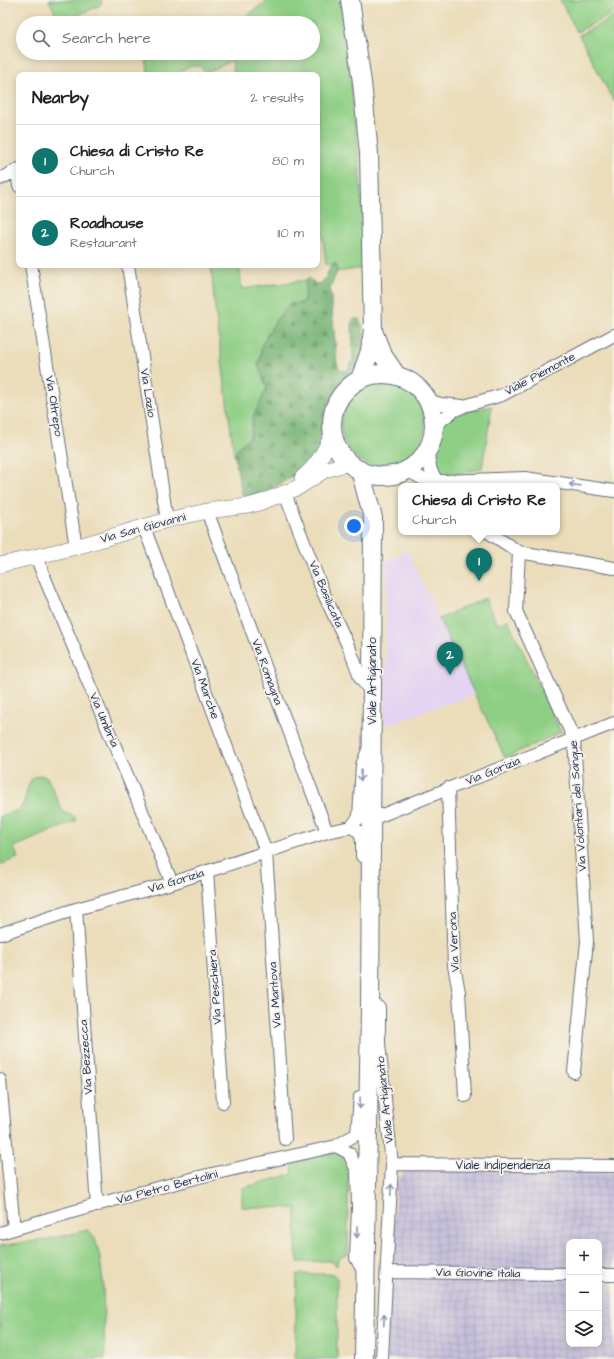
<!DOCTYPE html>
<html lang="en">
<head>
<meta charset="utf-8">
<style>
  :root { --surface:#fff; --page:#f6f6f6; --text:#222; --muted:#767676; --line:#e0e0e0; --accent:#0f766e }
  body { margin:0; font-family:"Architects Daughter",sans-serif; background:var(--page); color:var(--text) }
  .controls { position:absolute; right:12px; bottom:12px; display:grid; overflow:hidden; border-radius:8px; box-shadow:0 2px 10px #0003 }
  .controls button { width:36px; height:36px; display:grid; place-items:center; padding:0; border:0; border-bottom:1px solid var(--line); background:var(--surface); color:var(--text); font:20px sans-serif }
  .you { position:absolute; left:354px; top:526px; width:14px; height:14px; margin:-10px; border:3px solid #fff; border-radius:50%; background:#1a73e8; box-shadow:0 0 0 6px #1a73e833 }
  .badge { display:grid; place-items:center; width:26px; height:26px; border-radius:50%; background:var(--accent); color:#fff; font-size:13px; font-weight:700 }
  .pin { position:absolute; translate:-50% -33px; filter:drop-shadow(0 1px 2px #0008) }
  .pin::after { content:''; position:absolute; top:21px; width:14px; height:12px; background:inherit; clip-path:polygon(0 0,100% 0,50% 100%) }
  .popup { position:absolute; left:398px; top:483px; width:162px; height:52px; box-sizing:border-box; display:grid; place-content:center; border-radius:8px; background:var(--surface); filter:drop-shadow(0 1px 3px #0005); font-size:13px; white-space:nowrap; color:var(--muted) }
  .popup b { font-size:15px; color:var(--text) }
  .popup::after { content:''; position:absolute; left:50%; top:100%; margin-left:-8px; border:8px solid transparent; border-top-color:var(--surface) }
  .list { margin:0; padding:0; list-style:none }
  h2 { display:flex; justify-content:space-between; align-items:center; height:52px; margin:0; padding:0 16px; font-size:17px }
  h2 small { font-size:13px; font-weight:400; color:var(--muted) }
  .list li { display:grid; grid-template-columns:26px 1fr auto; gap:12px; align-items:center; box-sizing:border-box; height:72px; padding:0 16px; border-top:1px solid var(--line) }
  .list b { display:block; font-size:15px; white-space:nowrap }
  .list p { margin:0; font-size:13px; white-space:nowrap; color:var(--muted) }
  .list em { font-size:13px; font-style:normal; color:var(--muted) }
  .icon { flex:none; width:22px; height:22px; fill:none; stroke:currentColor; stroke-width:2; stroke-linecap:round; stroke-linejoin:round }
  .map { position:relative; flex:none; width:614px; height:1359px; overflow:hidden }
  .search { position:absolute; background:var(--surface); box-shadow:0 2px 10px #0003; left:16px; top:16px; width:304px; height:44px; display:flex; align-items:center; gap:10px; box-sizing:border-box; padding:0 14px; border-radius:22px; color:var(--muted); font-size:15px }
  .panel { position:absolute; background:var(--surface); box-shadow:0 2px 10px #0003; left:16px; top:72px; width:304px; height:196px; border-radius:8px }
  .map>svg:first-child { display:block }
</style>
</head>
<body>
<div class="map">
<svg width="614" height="1359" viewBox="0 0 614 1359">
  <defs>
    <pattern id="industrial-grid" width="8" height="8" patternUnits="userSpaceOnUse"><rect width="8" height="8" fill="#c6c0da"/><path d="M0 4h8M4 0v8" fill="none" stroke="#aaa5be"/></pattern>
    <pattern id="forest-firs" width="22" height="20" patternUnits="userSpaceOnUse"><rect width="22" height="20" fill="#73b272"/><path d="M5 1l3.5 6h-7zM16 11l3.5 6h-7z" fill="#5e9161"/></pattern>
  </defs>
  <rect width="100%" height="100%" fill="#f7f3e8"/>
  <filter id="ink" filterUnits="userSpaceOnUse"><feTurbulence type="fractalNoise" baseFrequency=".025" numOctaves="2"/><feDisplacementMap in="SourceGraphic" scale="8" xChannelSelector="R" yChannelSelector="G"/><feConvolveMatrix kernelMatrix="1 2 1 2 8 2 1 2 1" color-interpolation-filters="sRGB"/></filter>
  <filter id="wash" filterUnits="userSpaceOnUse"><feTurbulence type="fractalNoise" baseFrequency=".012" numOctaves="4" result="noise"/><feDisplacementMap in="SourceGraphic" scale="16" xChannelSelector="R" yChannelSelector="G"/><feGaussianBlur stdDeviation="0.9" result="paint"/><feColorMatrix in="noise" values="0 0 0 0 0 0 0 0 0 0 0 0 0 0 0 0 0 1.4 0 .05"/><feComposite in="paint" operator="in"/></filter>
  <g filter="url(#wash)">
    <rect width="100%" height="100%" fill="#ebddba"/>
    <path fill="#e4d3f2" d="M407,550L475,694L385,726L386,561Z"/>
    <path fill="url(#industrial-grid)" fill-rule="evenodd" d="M406,1170L614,1173V1359H386L396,1184ZM569,1242H599V1344H569Z"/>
    <path fill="#8fcf85" stroke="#557f72" d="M49,0H101L102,3L99,6L60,23Z
      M268,0H341L346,37L360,171L365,268L337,272V266L332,264L330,266L326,264L317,194V75H234L232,60L205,74L201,66C191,65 184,68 176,75H147L148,69L145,53H313V23H229L249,14Z
      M560,0H614V13L577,32Z
      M614,17V102L579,35Z
      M211,265H239L242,289L306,280L304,301L280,315L263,342L258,365L267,388L259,405L253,416L252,427L249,439C241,444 236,447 235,457L234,455L214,300Z
      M341 425a42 42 0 1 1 84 0a42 42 0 1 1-84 0Z
      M492,406L482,468C468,472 456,476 442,476L434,467C434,452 435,429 447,419C457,412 480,409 492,406Z
      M485,598L497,624L508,620L561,732L505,758L439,619Z
      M40,775L47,777L63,812L75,817L76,821L14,847L18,858L0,865V816C6,814 16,812 21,807C29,797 24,778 40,775Z
      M336,1152L348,1161V1254L338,1259L337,1266L331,1261L298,1262L296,1248V1208L242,1207V1188L293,1174L292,1159Z
      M88,1230L95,1239L100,1257L103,1285L105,1359H0V1246L58,1237Z
      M297,1274H333L337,1278V1359H295Z"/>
    <path fill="url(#forest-firs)" stroke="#477068" d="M335,263L337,266V272L330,288L337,363L340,370L347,371L353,360L352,322L353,319H359C371,339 359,365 346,381C341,388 332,395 329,403C323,419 325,438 316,454C308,469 258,502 242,495L235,457C236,447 241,444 249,439L252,427L253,416L259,405L267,388L258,365L261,359V348L263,342L276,320L289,304L302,303L304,301L306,280L309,278L316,284C328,284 326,268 335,263Z"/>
  </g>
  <g filter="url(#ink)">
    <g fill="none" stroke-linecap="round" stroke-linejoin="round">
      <defs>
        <path id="minor" d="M17,170L19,186
          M0,179L19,169
          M31,265L76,547
          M128,265L167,520
          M427,400L441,404L462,406
          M434,426L453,411L464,406L502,395L614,335
          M427,451L431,471L440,486
          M407,470L435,486
          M437,481H445L525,478L614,491
          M285,493L323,592L350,650L361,679L372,693
          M207,511L327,832
          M144,527L266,852L285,1139
          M488,532L519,552L614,568
          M519,552L516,611L574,739L587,941L574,1072
          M36,557L172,883
          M448,788L454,966L459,992L465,1096
          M372,819L614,723
          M351,827L360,832L362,841V856
          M207,871L223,1102
          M76,909L97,1206
          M0,934L76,909L172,883L327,832L351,827L359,817L362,765L368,750
          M379,1007V1044L392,1164L382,1359
          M0,1080L14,1229
          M336,1146L349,1153L357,1171L358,1207L356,1258L365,1274
          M392,1164L614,1166
          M0,1233L127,1196L199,1177L336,1146L357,1134L360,1097
          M387,1272L569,1274
          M599,1275H614"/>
        <path id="tertiary" d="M302,478C317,466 324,452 332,435
          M0,565L76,547L167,520L207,511L248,506L262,502L299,487L325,470L348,463"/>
        <path id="primary" d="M350,0L362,82L369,154L373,330L370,351L360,379
          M373,331L382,354L397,376
          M332 425a51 51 0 1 1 102 0a51 51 0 1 1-102 0Z
          M360,470L373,518L370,1011L364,1359"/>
      </defs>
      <use href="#minor" stroke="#646c7e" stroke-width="14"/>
      <use href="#tertiary" stroke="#646c7e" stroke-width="16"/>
      <use href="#primary" stroke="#646c7e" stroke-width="20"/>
      <use href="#minor" stroke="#fff" stroke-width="12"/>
      <use href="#tertiary" stroke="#fff" stroke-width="15"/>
      <use href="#primary" stroke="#fff" stroke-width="18"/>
    </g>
    <defs><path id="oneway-shaft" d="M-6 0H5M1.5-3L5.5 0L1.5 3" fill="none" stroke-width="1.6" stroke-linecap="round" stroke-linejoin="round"/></defs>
    <g stroke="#8d97ae">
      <use href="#oneway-shaft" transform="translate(575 485) rotate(-172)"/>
      <use href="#oneway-shaft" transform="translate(361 775) rotate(93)"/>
      <use href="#oneway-shaft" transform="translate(360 1103) rotate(92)"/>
      <use href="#oneway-shaft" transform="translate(391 1190) rotate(-87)"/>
      <use href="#oneway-shaft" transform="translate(357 1232) rotate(92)"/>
      <use href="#oneway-shaft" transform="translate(384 1320) rotate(-87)"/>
    </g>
  </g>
  <g text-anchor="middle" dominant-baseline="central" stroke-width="3.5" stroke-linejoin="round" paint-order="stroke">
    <g font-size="12" fill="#1b2f5e" stroke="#f7f3e8">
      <text transform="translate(540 374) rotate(-28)">Viale Piemonte</text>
      <text transform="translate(148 393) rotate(81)">Via Lazio</text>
      <text transform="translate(54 406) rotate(81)">Via Oltrepo</text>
      <text transform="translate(143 528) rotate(-15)">Via San Giovanni</text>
      <text transform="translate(326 594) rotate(67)">Via Basilicata</text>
      <text transform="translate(267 672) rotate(70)">Via Romagna</text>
      <text transform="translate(372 681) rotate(-90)">Viale Artigianato</text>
      <text transform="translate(205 689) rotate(70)">Via Marche</text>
      <text transform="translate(104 720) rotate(67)">Via Umbria</text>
      <text transform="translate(493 771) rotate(-22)">Via Gorizia</text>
      <text transform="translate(578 806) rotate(-94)">Via Volontari del Sangue</text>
      <text transform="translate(176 881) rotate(-17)">Via Gorizia</text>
      <text transform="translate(454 942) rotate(-93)">Via Verona</text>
      <text transform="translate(215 987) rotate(-94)">Via Peschiera</text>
      <text transform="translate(275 995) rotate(-94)">Via Mantova</text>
      <text transform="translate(86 1057) rotate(-94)">Via Bezzecca</text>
      <text transform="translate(385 1100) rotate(-96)">Viale Artigianato</text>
      <text x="503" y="1165">Viale Indipendenza</text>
      <text transform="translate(167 1187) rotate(-15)">Via Pietro Bertolini</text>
      <text transform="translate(478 1273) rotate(1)">Via Giovine Italia</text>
    </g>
  </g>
</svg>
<div class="controls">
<button>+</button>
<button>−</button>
<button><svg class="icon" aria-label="layers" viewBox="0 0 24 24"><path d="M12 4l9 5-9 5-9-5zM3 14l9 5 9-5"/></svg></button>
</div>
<div class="you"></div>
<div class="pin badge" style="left:479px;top:581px">1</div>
<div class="popup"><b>Chiesa di Cristo Re</b>Church</div>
<div class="pin badge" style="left:450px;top:675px">2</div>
<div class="search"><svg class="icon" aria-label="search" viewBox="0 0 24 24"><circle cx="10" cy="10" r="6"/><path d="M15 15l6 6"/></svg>Search here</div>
<section class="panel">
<h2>Nearby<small>2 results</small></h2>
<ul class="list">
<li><span class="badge">1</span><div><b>Chiesa di Cristo Re</b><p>Church</p></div><em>80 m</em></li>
<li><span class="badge">2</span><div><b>Roadhouse</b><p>Restaurant</p></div><em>110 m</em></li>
</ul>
</section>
</div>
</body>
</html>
